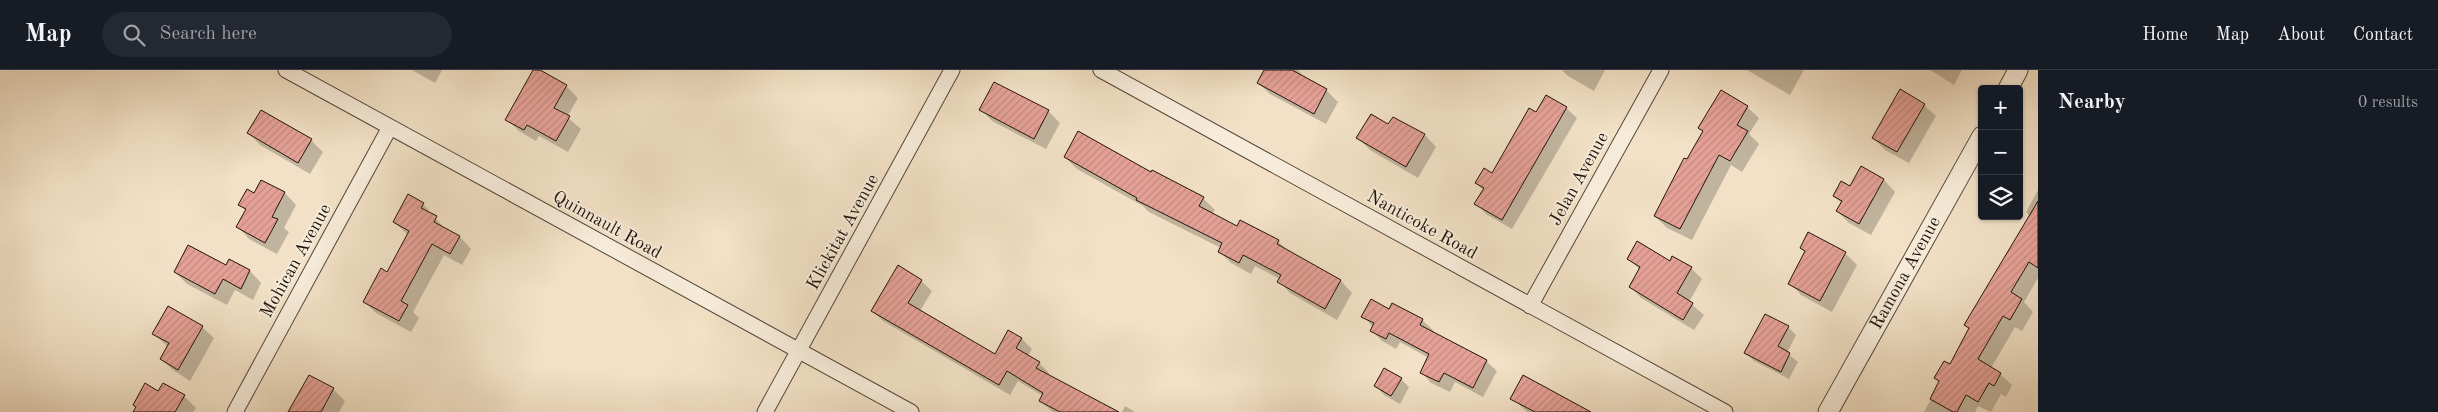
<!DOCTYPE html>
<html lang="en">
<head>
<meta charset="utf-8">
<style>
  :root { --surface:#171b24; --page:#242831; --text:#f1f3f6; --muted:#9ea1a6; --line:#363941 }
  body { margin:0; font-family:"Old Standard TT",serif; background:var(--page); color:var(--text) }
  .controls { position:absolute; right:15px; top:15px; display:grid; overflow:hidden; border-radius:5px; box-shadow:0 1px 4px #0004 }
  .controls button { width:45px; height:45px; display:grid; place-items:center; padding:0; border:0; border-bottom:1px solid var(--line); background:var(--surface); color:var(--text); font:25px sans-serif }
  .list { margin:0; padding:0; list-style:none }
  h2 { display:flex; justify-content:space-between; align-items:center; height:65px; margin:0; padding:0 20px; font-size:21px }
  h2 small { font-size:16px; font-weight:400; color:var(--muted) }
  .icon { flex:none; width:28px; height:28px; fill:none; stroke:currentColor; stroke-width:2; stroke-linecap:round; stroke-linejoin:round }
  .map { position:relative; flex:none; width:2038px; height:342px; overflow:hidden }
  header { display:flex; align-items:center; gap:30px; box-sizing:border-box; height:70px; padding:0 25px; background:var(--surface); border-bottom:1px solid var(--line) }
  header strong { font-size:24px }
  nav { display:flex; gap:28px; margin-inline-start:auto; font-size:18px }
  .search { width:350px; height:45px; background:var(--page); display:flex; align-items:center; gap:12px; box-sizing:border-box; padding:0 18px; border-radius:28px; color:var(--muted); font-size:19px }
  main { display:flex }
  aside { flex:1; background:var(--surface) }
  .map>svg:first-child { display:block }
</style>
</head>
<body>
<header>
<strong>Map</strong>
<div class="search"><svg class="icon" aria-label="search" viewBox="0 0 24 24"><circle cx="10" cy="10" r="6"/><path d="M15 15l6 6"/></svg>Search here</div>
<nav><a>Home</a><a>Map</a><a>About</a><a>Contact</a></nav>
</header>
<main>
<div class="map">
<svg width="2038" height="342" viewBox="0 0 2038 342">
  <defs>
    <pattern id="building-hatch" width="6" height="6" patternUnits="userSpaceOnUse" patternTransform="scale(1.25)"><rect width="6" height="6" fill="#e5a197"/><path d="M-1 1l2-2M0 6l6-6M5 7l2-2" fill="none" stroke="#c48a81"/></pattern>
  </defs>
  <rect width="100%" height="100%" fill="#f2e1c6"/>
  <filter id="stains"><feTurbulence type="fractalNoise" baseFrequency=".004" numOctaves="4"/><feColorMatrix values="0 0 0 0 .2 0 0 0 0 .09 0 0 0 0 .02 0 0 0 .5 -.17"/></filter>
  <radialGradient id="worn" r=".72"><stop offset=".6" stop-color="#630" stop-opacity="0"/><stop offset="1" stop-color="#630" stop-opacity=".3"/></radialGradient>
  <path fill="#0003" d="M412,0H442L435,13Z
    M534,0L566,16L578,28L567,47L581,59L568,82L539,66L536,71L519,61L507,49Z
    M1265,0H1298L1305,8L1326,20L1338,32L1326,54L1270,24L1258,13Z
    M1562,0H1605L1594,21L1568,6Z
    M1747,0H1804L1790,25Z
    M1930,0H1962L1954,15Z
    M1924,35L1936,46L1909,93L1885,80L1873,68Z
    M1747,37L1759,48L1749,64L1759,74L1742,102L1731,95L1692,170L1667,158L1655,146L1704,62L1700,58Z
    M1566,38L1577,48L1512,159L1486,144L1476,133L1484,121L1476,113L1492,104L1536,43Z
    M981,39L1048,41L1060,53L1046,79L992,51Z
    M1393,49L1425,65L1436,77L1418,108L1370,80L1358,68L1389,56Z
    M249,63L311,70L323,82L310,104L260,75Z
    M1065,87L1151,103L1203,128L1215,140L1212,144L1237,157L1240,151L1278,171L1289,182L1341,211L1352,223L1337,250L1290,223L1279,211L1280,209L1255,196L1251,204L1231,193L1219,181L1221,178L1149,142L1143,136L1077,99Z
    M1862,98L1884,110L1895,122L1871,165L1849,153L1837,141L1842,134L1834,126L1851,117Z
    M262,111L285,123L296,135L284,158L289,162L277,184L249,169L238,157L246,141L240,135L254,125Z
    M2038,120V208L2024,232L2033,242L2022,261L2015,257L1991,298L2000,304L2012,315L2006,327L2001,324L1991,342L1978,336L1975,342H1924L1940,313L1935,308L1950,296L1970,260L1965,255L2030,147L2026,142Z
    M423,134L447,161L460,167L471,179L462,195L444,185L413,242L419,248L411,262L376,243L364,231L387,203L408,165L394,152Z
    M1802,178L1845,183L1857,195L1832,242L1801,225L1790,213L1806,182Z
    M1628,188L1670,192L1691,198L1702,209L1689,232L1704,245L1694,260L1641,228L1630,216L1640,200Z
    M230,191L250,201L261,213L253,230L235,220L227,235L187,214L175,202L227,197Z
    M921,211L932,221L920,241L995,285L1009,262L1022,269L1032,279L1028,286L1039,293L1049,303L1048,306L1117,342H1053L1040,331L1043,326L1018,311L1010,325L883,251L872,241Z
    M1390,240L1422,250L1433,260L1431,263L1486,291L1497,301L1483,327L1455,312L1450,322L1431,313L1421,302L1429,288L1400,272L1396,279L1382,271L1372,261L1373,257L1363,246Z
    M202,257L214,268L190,311L173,300L161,289L168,277L154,264Z
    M1788,257L1796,265L1787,283L1798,292L1789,309L1754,291L1746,283Z
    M1401,309L1409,317L1400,334L1384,325L1376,316Z
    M333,319L345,331L339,342H290Z
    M159,323L184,326L196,338L193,342H135Z
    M1512,328L1582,342H1527Z
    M1125,336L1135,342H1122Z"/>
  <path fill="url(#building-hatch)" stroke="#21130c" d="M533,0H540L567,15L554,38L570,46L556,71L527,55L524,60L505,50Z
    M1264,0H1292L1327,19L1314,44L1257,13Z
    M994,12L1049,40L1034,69L979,40Z
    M1900,19L1925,34L1897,82L1872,68Z
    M1721,20L1748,36L1737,55L1748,61L1730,91L1719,85L1680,159L1654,146L1684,88L1687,89L1703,61L1698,58Z
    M1546,25L1567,37L1502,150L1474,134L1484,118L1475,113L1484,98L1492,103L1529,38L1536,42Z
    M261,40L312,69L298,93L247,63Z
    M1371,44L1388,54L1393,47L1425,64L1406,97L1356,68Z
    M1078,61L1151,102L1152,100L1204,127L1199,136L1237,156L1240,150L1279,170L1277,174L1341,210L1325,239L1277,212L1281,205L1243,185L1239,193L1218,182L1222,173L1136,130L1137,128L1064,87Z
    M1861,96L1884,109L1859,154L1836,141L1842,131L1833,126L1841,111L1850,116Z
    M261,110L285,122L272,147L278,149L265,173L236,157L246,139L238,135L247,119L254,123Z
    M408,124L424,133L421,138L437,146L434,152L460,166L450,184L432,174L401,231L408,235L399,251L363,232L381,198L387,202L409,161L393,152Z
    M2038,131V198L2029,192L2011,222L2022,229L2010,250L2003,246L1978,289L2001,303L1994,316L1989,313L1978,332L1966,325L1957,342H1953L1930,329L1939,311L1934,308L1944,291L1950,294L1969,258L1964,255Z
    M1808,162L1846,182L1820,231L1788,214L1805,181L1800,178Z
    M1637,171L1670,191L1672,186L1692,197L1677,223L1693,233L1683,250L1629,217L1640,197L1627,189Z
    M188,175L226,195L229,189L250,200L241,219L223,209L215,224L174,202Z
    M898,195L922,210L908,233L995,284L1008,260L1022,268L1016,278L1040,292L1036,298L1119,342H1060L1039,331L1043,323L1007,301L999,315L871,241Z
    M1371,229L1389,239L1392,233L1423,249L1420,255L1487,290L1473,318L1444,303L1439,312L1420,303L1429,284L1389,263L1386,269L1370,261L1374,253L1361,247Z
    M168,236L203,256L178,300L160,289L169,273L152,264Z
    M1765,244L1789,256L1778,276L1790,283L1781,302L1744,283Z
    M1384,298L1402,308L1391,326L1374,316Z
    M309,305L334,318L321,342H288Z
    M1523,305L1591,342H1535L1510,329Z
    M145,313L158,321L163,313L185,325L175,342H133L136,337L133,335Z"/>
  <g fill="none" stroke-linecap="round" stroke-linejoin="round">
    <defs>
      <path id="minor" d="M286,0L911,342
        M1101,0L1725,342
        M1530,236L1661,0
        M235,342L390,57
        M765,342L952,0"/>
      <g id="tertiary">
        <path d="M2008,19L2018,0"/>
        <path id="s1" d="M1828,342L1982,66"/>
      </g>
    </defs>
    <use href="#minor" stroke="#55463a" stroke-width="17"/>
    <use href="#tertiary" stroke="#55463a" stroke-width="21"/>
    <use href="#minor" stroke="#f7ecda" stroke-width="15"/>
    <use href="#tertiary" stroke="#f7ecda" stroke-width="19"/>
  </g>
  <g text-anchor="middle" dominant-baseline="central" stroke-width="4" stroke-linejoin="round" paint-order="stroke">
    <g font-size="18" fill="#21130c" stroke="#f7ecda">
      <text transform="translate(1579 109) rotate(-61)">Jelan Avenue</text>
      <text transform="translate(607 155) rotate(29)">Quinnault Road</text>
      <text transform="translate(1422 155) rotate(29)">Nanticoke Road</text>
      <text transform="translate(843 162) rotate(-61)">Klickitat Avenue</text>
      <text transform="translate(296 191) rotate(-61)">Mohican Avenue</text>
      <text stroke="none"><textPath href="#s1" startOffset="159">Ramona Avenue</textPath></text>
    </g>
  </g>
  <rect width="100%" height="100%" filter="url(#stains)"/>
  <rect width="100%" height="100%" fill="url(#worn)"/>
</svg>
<div class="controls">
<button>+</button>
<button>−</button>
<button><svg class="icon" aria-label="layers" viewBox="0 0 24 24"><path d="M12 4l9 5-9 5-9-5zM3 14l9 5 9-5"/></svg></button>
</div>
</div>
<aside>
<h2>Nearby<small>0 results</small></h2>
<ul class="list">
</ul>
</aside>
</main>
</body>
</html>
